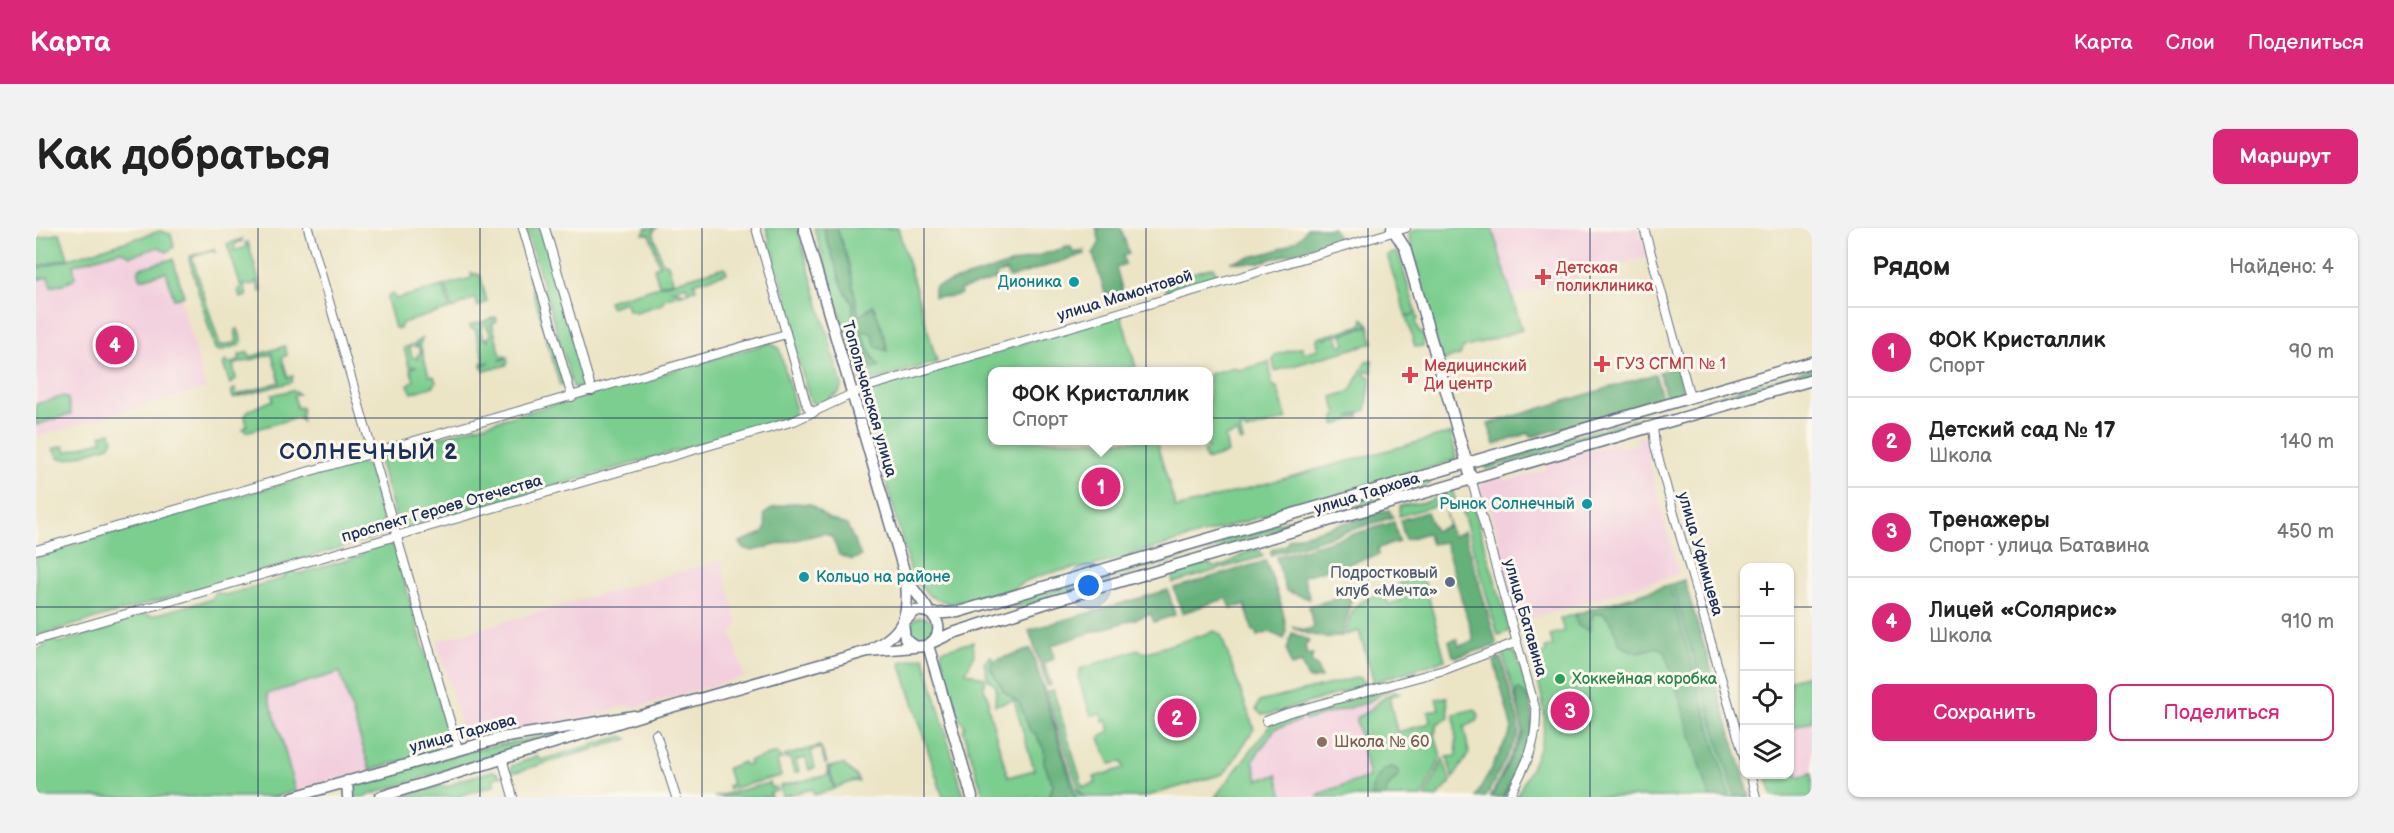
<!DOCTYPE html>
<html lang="ru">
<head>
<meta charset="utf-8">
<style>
  :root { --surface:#fff; --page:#f2f2f2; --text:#222; --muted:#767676; --line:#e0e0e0; --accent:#db2777 }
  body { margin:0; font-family:"Balsamiq Sans",sans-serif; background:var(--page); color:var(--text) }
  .controls { position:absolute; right:18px; bottom:18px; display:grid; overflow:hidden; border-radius:12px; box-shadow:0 2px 4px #0004 }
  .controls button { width:54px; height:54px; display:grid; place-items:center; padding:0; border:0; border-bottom:2px solid var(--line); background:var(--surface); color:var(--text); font:30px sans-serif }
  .you { position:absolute; left:1053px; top:358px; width:21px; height:21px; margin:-15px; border:4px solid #fff; border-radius:50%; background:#1a73e8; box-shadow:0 0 0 9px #1a73e833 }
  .badge { display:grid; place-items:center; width:39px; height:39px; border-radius:50%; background:var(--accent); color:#fff; font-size:20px; font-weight:700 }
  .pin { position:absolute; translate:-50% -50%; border:3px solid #fff; box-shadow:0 2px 6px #0006 }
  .popup { position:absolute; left:952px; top:139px; width:225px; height:78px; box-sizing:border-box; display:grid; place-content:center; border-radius:12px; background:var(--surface); filter:drop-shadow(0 2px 4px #0005); font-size:20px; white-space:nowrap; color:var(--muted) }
  .popup b { font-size:22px; color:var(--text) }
  .popup::after { content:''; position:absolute; left:50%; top:100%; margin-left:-12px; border:12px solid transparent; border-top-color:var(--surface) }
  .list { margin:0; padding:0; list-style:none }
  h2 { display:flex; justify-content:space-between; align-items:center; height:78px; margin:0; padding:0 24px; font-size:26px }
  h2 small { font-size:20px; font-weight:400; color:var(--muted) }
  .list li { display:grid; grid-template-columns:39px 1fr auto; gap:18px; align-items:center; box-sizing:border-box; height:90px; padding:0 24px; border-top:2px solid var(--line) }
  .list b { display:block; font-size:22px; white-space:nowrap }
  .list p { margin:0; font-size:20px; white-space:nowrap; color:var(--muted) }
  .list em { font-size:20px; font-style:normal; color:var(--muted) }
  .actions { display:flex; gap:12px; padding:18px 24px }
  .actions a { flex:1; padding:14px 0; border:2px solid var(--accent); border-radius:12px; text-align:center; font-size:21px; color:var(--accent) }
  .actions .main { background:var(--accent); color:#fff }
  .icon { flex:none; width:33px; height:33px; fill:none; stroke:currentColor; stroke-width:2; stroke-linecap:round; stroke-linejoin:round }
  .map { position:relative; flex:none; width:1776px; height:569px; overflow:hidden; border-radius:12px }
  header { display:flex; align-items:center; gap:36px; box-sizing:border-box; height:84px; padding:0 30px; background:var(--accent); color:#fff }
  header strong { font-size:28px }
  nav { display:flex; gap:33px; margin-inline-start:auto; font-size:21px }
  .intro { display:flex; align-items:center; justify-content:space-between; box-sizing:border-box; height:144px; padding:0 36px }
  h1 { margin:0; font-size:42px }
  .button { padding:15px 27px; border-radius:12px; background:var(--accent); color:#fff; font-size:21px; font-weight:700 }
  main { display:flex; gap:36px; padding:0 36px }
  aside { flex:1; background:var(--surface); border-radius:12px; box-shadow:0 2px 4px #0004 }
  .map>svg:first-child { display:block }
</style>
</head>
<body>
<header>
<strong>Карта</strong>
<nav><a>Карта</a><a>Слои</a><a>Поделиться</a></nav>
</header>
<div class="intro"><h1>Как добраться</h1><a class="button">Маршрут</a></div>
<main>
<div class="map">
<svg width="1776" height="569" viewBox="0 0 1776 569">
  <rect width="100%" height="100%" fill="#fbf7ec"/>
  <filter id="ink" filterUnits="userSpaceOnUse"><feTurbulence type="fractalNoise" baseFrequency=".0167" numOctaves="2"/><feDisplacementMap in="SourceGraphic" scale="12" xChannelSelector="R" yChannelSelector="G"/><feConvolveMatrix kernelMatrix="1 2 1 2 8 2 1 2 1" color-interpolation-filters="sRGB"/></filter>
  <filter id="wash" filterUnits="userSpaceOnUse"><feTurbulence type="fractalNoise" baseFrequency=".008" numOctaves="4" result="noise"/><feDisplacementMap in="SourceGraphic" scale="24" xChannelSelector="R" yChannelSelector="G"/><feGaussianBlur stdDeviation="1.35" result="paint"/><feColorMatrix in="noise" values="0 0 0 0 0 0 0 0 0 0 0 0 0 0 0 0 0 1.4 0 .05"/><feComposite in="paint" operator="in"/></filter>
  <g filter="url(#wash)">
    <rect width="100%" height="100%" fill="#ebe4c5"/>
    <path fill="#f3cfde" d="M1456,0H1603L1611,28L1476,69Z
      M126,5L170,160L0,209V41Z
      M1604,208L1610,212L1616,227L1612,231L1643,346L1481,394L1462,326L1466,324L1462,307L1452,273L1446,269L1444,263L1445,255L1465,249L1471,253L1510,242L1511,235L1580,215L1586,220L1604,215L1599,210Z
      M685,332L702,396L696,405L708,449L602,479L588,478L555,488L430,515L401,413Z
      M304,444L334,542L259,563L245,507L231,466Z
      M1776,460V569L1754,546V466Z
      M1337,466L1359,569H1179L1236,495Z"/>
    <path fill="#7cce8f" stroke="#4c7e76" stroke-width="1.5" d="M490,0H506L549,151L547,158L543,161L537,159Z
      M610,0H621L617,4L626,34L632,36L637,53L623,57L618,40L623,37L614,6H607Z
      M730,0H761L806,157L803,165L781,177L774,173L756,109L760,103L743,44L737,41L735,36L739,30L738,24L731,20L734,13Z
      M778,0H787L808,62L817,76L818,113L830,124L834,140L843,139C837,128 828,115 825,102L836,105L851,123C850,108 843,92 837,77L823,90L813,37L801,0H862L901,134L828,155L825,154Z
      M1387,0H1456L1486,102L1427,120L1424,127L1405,133L1373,9L1374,4Z
      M124,3L135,6L138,19L131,24L123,19L95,28L84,23L37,37L39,49L36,53L33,51L34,54L15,59L12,49L0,52V41Z
      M24,5L32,30L0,39V11Z
      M206,11V13L199,16L198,23L210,19L209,15L212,14L226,63L224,64L220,53L216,58L208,56L211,68L204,70L202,61L205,59L191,16Z
      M178,21L179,24L175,23L156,29L184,118L201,114L199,102L202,101L206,113L203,117L183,123L179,121L153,31L154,28Z
      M1362,24L1382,91L1380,95L1383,104L1388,107L1387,118L1379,119L1370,89L1378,86L1370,88L1351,27Z
      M137,31L148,68L138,71L130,44L105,51L102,43L104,40Z
      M495,38L529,157L524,158L490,39Z
      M689,39L691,45L658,55L660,61L650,64L652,62L650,57L636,62L648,65L628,71L626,76L600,84L592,82L590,74L574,79L572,73Z
      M1178,39L1181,48L1178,51L1131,64L1125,54Z
      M435,45L444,47L451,74L442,79L439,70L416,81L409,57L436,50Z
      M407,58L414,81L366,95L364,101L359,100L351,71L353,67L357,66L359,71Z
      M1085,87L1101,143L957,144V212L1120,213L1140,280L1415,205L1420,229L1418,232L1054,339C1040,338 988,349 980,360L915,376L894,368L877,351L827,170L829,162Z
      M460,89L461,93L456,96L465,127L471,129L463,132L471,131L472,134L470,137L449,143L445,138L454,134L445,136L448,131L439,101H435L434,97L446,94L447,99L444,100L447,110H450L452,114V109L455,107L448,93Z
      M1327,90L1333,97L1287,111L1301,107L1304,118L1309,116L1306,106L1333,98L1337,115L1239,143L1237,133L1239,127L1266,119L1268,125L1282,121L1281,110L1326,97Z
      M387,109L384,116L393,148H398L400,154L398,158L376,165L372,157L378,152L374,141L379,139L373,138L368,120L376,117L374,121L376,129L382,131L381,127L385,126L382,118L379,119L378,117Z
      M733,115L743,120L759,179V186L754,190L370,301L361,294L344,235L348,225Z
      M249,118L251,127L246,130L252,150L257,148L256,154L197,170L195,163L199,161L201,167L244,154L236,126L197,137L200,151L194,156L187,136L191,132L192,136L204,132L203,127L212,124L214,129Z
      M1330,133L1336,132V144L1330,143L1328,147L1335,149L1330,182L1313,189L1323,186V189L1299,197L1298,192L1301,186L1296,169L1315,163Z
      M1233,134L1236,157L1241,159L1251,191L1210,203L1209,200L1204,201L1207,213L1205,214L1201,205L1189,209L1192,225L1170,232L1167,223L1172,221L1169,213L1173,212V146L1198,139L1204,142Z
      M1776,140V146L1664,179L1660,177L1662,174Z
      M256,162L263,166L258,168L261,180L266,179V193L263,189L210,204L207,201L211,198L209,188L213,182L237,172L236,167Z
      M28,168L32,171L35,186L0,197V176Z
      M1604,190L1609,191L1608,196L1450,241L1448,235Z
      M75,204L77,212L73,218L32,231L22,230L17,221L28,218L30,224L67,212L65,207Z
      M322,234L332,239L349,299L345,308L0,408V327Z
      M1389,252H1393L1394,256L985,378H975L978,373Z
      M1416,261L1419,272L1363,288L1364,278C1374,275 1388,277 1398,271C1404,266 1407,264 1416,261Z
      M1435,272L1474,403L1462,407L1424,275Z
      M351,315L358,318L414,511L409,521L334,542L304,444L231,466L245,507L259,563L238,569H0V421L8,419L10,413L18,412L22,415L72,401L75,394L107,385L115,388L176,371L180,364L189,367L248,350L251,343L255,342L263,346L325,328L328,321Z
      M1217,322H1223L1228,328L1137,355L1136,350C1142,343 1162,335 1171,336C1178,337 1173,339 1180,339C1195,338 1203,326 1217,322Z
      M1384,350L1389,355L1409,432L1338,454L1323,403L1309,407C1316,382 1314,376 1341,367L1342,359L1353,376L1364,373L1363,355Z
      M1648,352L1714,569H1480C1513,506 1516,498 1495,429L1510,425L1509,420L1517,418L1514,407L1528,403L1524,391Z
      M874 401a12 12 0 1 1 24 0a12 12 0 1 1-24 0Z
      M1179,403L1185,407L1218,501L1192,541L1187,546L1108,569H1051L1044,564L1011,464L1017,462L1047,559L1060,555L1058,549L1088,540L1086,534L1074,536L1063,510L1074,502L1071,493H1067L1065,486L1055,487L1042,450L1044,441L1102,421L1108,425Z
      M937,414L938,427L930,444L949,450L948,461L953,472L952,479L972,549L998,542L978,472L959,477L960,458L952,451L948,435L955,428L957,433L995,421L1039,559L1047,569H948L927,502L929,498L924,492L905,427L906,422Z
      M1472,422L1480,426C1487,450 1499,479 1496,504C1494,527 1479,549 1469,569H1454L1486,505L1485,492L1466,423Z
      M888,429L928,569H907L864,434Z
      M1776,446V493L1754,500V452Z
      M1323,449L1328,455L1324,459L1234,486H1225L1220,481L1223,474Z
      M1359,458L1330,475L1269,492L1267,486Z
      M1358,464L1365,465L1353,469L1361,504L1391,496L1394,493L1392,484L1403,481L1400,471L1411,469L1413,490L1401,496L1399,507L1405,529L1386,569H1281L1285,565L1333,549L1320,493L1321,489C1336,484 1343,470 1358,464Z
      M1439,481L1443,487L1442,492L1428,499L1433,525L1417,551L1411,529L1421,528L1418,486Z
      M1263,487L1264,493L1240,500L1217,532L1222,552L1241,547L1247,569H1179L1236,495Z
      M536,503V506L444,531L327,569H316V556L442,521Z
      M586,508L592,511L473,546L476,538L501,528L505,532Z
      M784,518L791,535L789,536L785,520L775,523L779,540L773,542L770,530L760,532L763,544L758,545L754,530L749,531L748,528Z
      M740,525L746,531L741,533L745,548L693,561L692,558L696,556L691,540L708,534L709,537L714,536L713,533Z
      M1754,529L1757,532L1762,549L1776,545V569H1737L1730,547L1754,546Z
      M1407,531L1415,554L1401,569H1389Z
      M807,536L820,548L823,554L818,553L799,560L793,539Z
      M791,538L798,561L778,567L777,561L746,568L744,558L792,547Z
      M457,543L465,548L457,551L459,557L420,569H364L407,557L412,559L424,552Z
      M734,555L735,560L740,559L741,563L734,565L735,569H678Z"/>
    <path fill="#65b17a" stroke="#40706c" stroke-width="1.5" d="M787,0H801L813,37L823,89L837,77C843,93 849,107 851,123L840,119L836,105L825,103C827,114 837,129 843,140H834L830,124L818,113L817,76L808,62Z
      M1060,0H1085L1093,26L1087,28L1089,36L1080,39L1087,65L1071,72L1057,26L1064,14Z
      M1271,0H1297L1304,14H1297L1221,35L1194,34C1218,27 1258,24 1271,0Z
      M1031,19H1035L1038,25L1048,22L1049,26L973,50L970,43L960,47L961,53L958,52L924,62L925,66L914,69H898V60L901,58Z
      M1642,139L1647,163L1643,167L1631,171L1623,144Z
      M1619,146L1627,172L1495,209L1493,205L1459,217L1452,196Z
      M757,275L774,276L793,291L811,297L825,328L816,332L803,327L796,309L788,305L716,323L706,320L704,314L727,305L730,299L728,286L737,280Z
      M1353,282L1357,289L1235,327V322L1250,317L1253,311Z
      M1391,284L1399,303L1413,297L1409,284L1416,308L1428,304L1461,417L1421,429L1417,428L1413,413L1421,411L1423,418L1438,413L1409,314L1395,316L1391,305L1369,312L1364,292Z
      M1358,294L1363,314L1342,320L1343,327L1267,348L1274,371L1250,363L1240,329Z
      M1230,333C1235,349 1256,398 1248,411L1234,404L1221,408L1219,402L1217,403L1209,377L1195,380L1191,370L1146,385L1138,360Z
      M1648,352L1714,569H1699L1636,356Z
      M1633,357L1694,569H1674L1629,423L1620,419L1601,425L1584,417L1577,397L1567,385L1557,386L1553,403L1542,398L1538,387Z
      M1132,362L1139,387L1118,394L1115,386L1016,417L1018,431L1008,435L1015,457L1011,458L993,402Z
      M1314,367L1316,373L1313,374L1314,379L1306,408C1290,412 1270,407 1256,398L1268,402L1277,400L1273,378Z
      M1256,405L1273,412L1269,418L1271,427L1277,426L1275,434L1281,438L1285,450L1273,452L1265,435L1255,438L1251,422Z
      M995,421L1034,551L1040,569H1013L1017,557L1008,535V522L1000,507L994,503L983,475L968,463L954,440L956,433Z
      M1465,430L1482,493L1483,505L1450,569H1440L1476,501L1458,433Z
      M1483,461C1515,486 1480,542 1467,569H1456L1487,506L1480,468V462Z
      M1355,539L1361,541L1363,547L1351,560L1350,569H1336C1335,556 1342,543 1355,539Z"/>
  </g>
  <g filter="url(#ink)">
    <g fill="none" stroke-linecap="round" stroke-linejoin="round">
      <defs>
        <path id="street" d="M272,0L422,521
          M487,0L536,169
          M509,0L556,163
          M720,0L771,178L777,185
          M1608,0L1654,169
          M1617,199L1619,218L1638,286L1708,529
          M1435,250L1500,483C1501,518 1489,538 1473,569
          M0,322L750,106
          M0,412L758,193L831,159L1370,0
          M1230,493L1251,485L1408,442L1481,414
          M620,506L640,569
          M466,530L477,569
          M1714,546L1720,569"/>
        <path id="secondary" d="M768,0L870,350C873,386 870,403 837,420
          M1356,0L1369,20L1435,250
          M870,350L895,386L922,384L1776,134
          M897,414L914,406L1017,373L1776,152
          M892,417L936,569
          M311,553L312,569
          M257,569L465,510L598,488
          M344,569L607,487L832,423L889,418C912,409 903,379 879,383L867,395L869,411L879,418"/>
      </defs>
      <use href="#street" stroke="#646e82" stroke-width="10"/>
      <use href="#secondary" stroke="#646e82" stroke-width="13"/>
      <use href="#street" stroke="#fff" stroke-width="8"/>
      <use href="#secondary" stroke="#fff" stroke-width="10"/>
    </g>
  </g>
  <path fill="none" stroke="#1b2f5e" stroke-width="1.5" stroke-opacity="0.55" d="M222,0V569M444,0V569M666,0V569M888,0V569M1110,0V569M1332,0V569M1554,0V569M0,190H1776M0,379H1708M1754,379H1776"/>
  <g fill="#e0444e" stroke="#fbf7ec" stroke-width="2">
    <path d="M1504 40h6v6h6v6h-6v6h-6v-6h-6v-6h6z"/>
    <path d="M1563 127h6v6h6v6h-6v6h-6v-6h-6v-6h6z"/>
    <path d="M1371 138h6v6h6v6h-6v6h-6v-6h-6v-6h6z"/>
  </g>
  <g fill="#0f9aa8" stroke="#fbf7ec" stroke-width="2">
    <circle cx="1038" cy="54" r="6"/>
    <circle cx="1551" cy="276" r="6"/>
    <circle cx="768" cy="349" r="6"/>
  </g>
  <circle fill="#5c6f8a" stroke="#fbf7ec" stroke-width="2" cx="1414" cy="354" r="6"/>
  <circle fill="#2e9e5b" stroke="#fbf7ec" stroke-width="2" cx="1524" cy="451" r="6"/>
  <circle fill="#8d6e63" stroke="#fbf7ec" stroke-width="2" cx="1286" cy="514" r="6"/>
  <g text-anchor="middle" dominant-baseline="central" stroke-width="6" stroke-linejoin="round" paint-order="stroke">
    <g font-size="16" fill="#be3a42" stroke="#fbf7ec" text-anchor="start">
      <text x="1520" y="40">Детская<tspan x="1520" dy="18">поликлиника</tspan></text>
      <text x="1580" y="136">ГУЗ СГМП № 1</text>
      <text x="1388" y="138">Медицинский<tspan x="1388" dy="18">Ди центр</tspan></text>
    </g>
    <g font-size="16" fill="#0d838f" stroke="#fbf7ec" text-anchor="end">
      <text x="1026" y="54">Дионика</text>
      <text x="1539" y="276">Рынок Солнечный</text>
      <text x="780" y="349" text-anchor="start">Кольцо на районе</text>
    </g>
    <g font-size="16" fill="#1b2f5e" stroke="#fbf7ec">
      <text transform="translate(1089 68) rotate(-17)">улица Мамонтовой</text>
      <text transform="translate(833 171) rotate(74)">Топольчанская улица</text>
      <text transform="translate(1331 266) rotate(-17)">улица Тархова</text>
      <text transform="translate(406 281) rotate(-16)">проспект Героев Отечества</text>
      <text transform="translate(1664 326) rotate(74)">улица Уфимцева</text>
      <text transform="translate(1489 390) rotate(74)">улица Батавина</text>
      <text transform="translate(427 506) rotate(-15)">улица Тархова</text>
    </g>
    <g font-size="16" fill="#4e5e75" stroke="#fbf7ec" text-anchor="end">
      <text x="1402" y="345">Подростковый<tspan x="1402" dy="18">клуб «Мечта»</tspan></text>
    </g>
    <g font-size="16" fill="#27864d" stroke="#fbf7ec" text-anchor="start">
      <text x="1536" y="451">Хоккейная коробка</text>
    </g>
    <g font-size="16" fill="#785e54" stroke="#fbf7ec" text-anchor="start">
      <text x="1298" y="514">Школа № 60</text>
    </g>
    <g font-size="22" font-weight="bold" letter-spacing="1.5" fill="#1b2f5e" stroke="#fbf7ec">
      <text x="333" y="224">СОЛНЕЧНЫЙ 2</text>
    </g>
  </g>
</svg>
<div class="controls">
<button>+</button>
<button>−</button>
<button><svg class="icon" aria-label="locate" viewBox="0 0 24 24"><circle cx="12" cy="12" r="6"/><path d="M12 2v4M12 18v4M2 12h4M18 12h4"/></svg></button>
<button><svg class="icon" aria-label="layers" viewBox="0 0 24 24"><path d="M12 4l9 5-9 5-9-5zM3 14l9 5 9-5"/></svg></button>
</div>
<div class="you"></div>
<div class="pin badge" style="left:1065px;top:259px">1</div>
<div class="popup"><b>ФОК Кристаллик</b>Спорт</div>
<div class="pin badge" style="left:1141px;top:490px">2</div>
<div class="pin badge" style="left:1534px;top:483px">3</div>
<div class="pin badge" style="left:79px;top:117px">4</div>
</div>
<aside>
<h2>Рядом<small>Найдено: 4</small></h2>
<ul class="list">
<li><span class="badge">1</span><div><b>ФОК Кристаллик</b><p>Спорт</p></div><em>90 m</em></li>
<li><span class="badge">2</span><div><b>Детский сад № 17</b><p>Школа</p></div><em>140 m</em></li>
<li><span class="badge">3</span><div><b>Тренажеры</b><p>Спорт · улица Батавина</p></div><em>450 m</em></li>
<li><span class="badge">4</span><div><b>Лицей «Солярис»</b><p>Школа</p></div><em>910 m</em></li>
</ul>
<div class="actions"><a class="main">Сохранить</a><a>Поделиться</a></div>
</aside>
</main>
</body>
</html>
